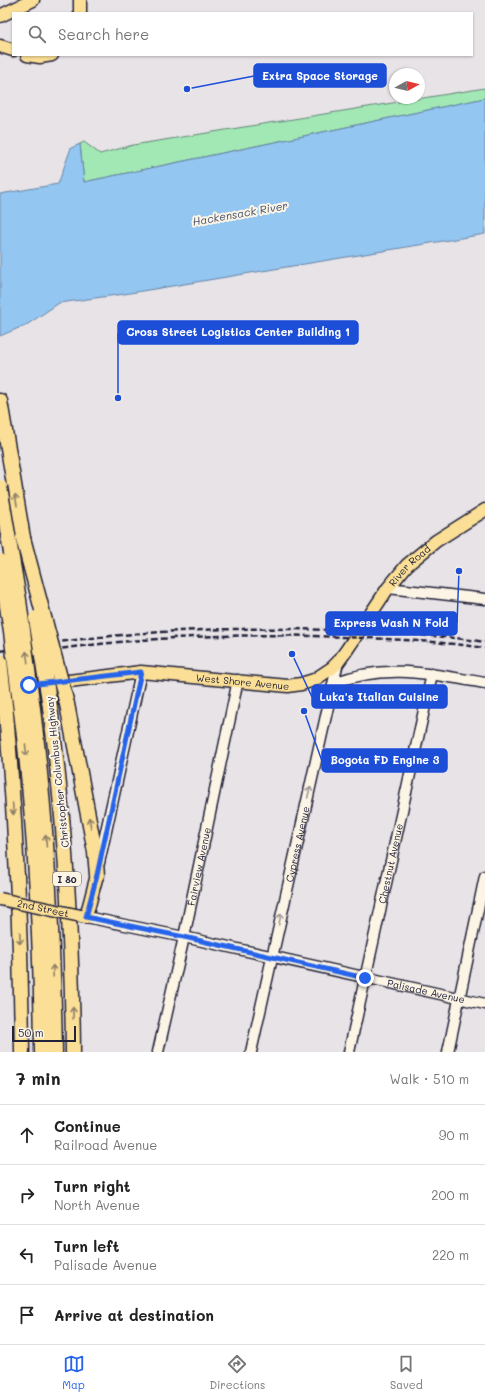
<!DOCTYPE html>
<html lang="en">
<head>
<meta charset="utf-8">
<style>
  :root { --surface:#fff; --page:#f6f6f6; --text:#222; --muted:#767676; --line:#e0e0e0; --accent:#2563eb }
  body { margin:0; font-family:Mali,sans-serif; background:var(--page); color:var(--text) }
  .compass { position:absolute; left:389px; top:68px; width:36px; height:36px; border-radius:50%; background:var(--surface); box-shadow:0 1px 3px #0004; rotate:82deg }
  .scale { position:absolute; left:12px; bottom:10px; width:64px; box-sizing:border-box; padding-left:4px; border:2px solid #22223b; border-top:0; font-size:11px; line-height:14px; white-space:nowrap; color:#22223b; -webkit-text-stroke:3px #fcf5e5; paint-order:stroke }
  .stop { position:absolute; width:12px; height:12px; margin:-9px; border:3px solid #2563eb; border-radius:50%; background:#fff }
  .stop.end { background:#2563eb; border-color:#fff; box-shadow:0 1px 4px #0008 }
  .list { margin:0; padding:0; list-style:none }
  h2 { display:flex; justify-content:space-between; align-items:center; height:52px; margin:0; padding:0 16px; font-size:17px }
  h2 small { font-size:13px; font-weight:400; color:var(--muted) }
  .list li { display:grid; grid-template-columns:26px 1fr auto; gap:12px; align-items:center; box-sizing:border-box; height:60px; padding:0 16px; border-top:1px solid var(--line) }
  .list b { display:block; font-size:15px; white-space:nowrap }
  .list p { margin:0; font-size:13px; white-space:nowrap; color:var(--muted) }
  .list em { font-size:13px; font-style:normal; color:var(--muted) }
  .icon { flex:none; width:22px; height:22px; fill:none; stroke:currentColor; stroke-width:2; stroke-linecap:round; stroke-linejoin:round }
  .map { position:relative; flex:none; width:485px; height:1052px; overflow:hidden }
  .search { position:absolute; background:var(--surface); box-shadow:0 1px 3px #0004; left:12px; right:12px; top:12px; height:44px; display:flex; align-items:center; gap:10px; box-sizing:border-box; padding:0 14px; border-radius:0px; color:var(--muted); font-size:15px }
  .sheet { height:292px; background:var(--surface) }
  nav { display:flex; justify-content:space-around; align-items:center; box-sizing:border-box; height:56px; border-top:1px solid var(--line); background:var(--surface); font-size:11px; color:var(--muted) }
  nav a { display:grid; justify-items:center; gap:2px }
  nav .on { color:var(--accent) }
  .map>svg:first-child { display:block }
</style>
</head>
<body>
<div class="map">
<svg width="485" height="1052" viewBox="0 0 485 1052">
  <rect width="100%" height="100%" fill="#e7e3e6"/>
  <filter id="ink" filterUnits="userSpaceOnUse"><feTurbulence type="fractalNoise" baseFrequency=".025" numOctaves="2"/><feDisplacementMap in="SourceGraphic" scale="8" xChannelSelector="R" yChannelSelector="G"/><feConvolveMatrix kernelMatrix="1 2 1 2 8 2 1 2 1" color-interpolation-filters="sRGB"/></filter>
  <g filter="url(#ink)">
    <path fill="#a2e8b4" stroke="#628578" d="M485,88V98L84,182L80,144L84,142L100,154L133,145Z"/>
    <path fill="#93c6f0" stroke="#6684a8" d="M485,98V234L124,294L59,303L28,324L0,336V194L58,184L71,148L80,144L84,182Z"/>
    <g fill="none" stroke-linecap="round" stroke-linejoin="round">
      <defs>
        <g id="minor">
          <path d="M388,588L485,599"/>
          <path d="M334,683C386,663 431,674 485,683"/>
          <path d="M99,863L141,672"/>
          <path id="s1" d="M86,917L184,937L485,1004"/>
          <path id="s2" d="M158,1052L184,937L238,680"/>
          <path id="s3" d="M251,1052L338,662"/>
          <path id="s4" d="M349,1052L432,674"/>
          <path d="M448,1052L485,876"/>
        </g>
        <g id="major">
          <path d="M80,0V13"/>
          <path d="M0,16L33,0"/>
          <path d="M0,46L13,50"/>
          <path d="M27,55L40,57L52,55"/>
          <path id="s5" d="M21,687L141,672L288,686L301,684L314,680L332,668L338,662L346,651L388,588L407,565L436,541L485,510"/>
          <path d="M81,916L86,917L97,875"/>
        </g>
        <path id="highway" d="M0,401L23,538
          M67,704L95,852L97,875
          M50,707C65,821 72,936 73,1052
          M33,709C47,823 53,938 55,1052
          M21,711C35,824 41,938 42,1052
          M6,714C16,826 21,939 22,1052"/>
      </defs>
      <use href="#minor" stroke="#22223b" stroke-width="13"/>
      <use href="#major" stroke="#22223b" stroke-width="15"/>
      <use href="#highway" stroke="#22223b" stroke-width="17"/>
      <use href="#minor" stroke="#fcf5e5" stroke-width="10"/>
      <use href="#major" stroke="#fbdf96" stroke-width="12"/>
      <use href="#highway" stroke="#fbdf96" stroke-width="14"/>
      <path stroke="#22223b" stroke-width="2.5" stroke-dasharray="6 3" stroke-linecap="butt" d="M0,651C115,631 233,625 349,631C395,633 440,635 485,642
        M0,658C113,638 229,632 343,637C391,639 438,641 485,648"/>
      <defs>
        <g id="major-bridge">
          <path id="s6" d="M0,899L81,916"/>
        </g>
        <path id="highway-bridge" d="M0,487L19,600L33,709
          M23,538L67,704
          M0,561L11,632L21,711
          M36,618L50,707
          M0,661L6,714"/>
      </defs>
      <use href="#major-bridge" stroke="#22223b" stroke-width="15" stroke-linecap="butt"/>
      <use href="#highway-bridge" stroke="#22223b" stroke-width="17" stroke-linecap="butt"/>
      <use href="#major-bridge" stroke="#fbdf96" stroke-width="12"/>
      <use href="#highway-bridge" stroke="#fbdf96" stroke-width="14"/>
    </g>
    <defs><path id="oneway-shaft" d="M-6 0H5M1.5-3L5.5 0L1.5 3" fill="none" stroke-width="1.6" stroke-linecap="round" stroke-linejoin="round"/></defs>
    <g stroke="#8e8068">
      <use href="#oneway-shaft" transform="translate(16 500) rotate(-100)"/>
      <use href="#oneway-shaft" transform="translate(27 657) rotate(-98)"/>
      <use href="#oneway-shaft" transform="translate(26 750) rotate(84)"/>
      <use href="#oneway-shaft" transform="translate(13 809) rotate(86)"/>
      <use href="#oneway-shaft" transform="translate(90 823) rotate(-101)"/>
      <use href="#oneway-shaft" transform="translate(46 841) rotate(-94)"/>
      <use href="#oneway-shaft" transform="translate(20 938) rotate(88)"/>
      <use href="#oneway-shaft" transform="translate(53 971) rotate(-92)"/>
      <use href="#oneway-shaft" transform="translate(73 1013) rotate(-91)"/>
    </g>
    <g stroke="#9a9698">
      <use href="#oneway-shaft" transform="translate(309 792) rotate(-77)"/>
      <use href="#oneway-shaft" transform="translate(280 919) rotate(-77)"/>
    </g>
  </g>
  <g fill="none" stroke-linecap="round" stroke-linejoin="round" filter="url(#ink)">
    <path stroke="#2563eb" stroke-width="5" d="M29,685L141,672L97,875L86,917L184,937L365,978"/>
  </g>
  <g text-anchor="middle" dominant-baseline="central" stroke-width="4" stroke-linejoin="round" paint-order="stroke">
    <rect fill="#fcf5e5" stroke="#63616e" stroke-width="1" x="53" y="872" width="28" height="14" rx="3"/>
    <g font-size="9" font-weight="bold" fill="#22223b">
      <text x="67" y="879">I 80</text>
    </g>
    <g font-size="10" fill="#22223b" stroke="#fcf5e5">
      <text stroke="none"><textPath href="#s5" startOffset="446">River Road</textPath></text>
      <text stroke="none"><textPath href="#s5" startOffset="223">West Shore Avenue</textPath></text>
      <text transform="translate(57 772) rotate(-96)">Christopher Columbus Highway</text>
      <text stroke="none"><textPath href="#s3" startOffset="213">Cypress Avenue</textPath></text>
      <text stroke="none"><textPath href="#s4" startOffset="193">Chestnut Avenue</textPath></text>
      <text stroke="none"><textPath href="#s2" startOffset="190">Fairview Avenue</textPath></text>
      <text stroke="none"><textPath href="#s6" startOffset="44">2nd Street</textPath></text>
      <text stroke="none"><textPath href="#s1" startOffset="348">Palisade Avenue</textPath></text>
    </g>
    <g font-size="11" font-style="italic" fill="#445371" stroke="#fcf5e5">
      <text transform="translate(240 213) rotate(-10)">Hackensack River</text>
    </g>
  </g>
  <path fill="none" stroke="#1d4ed8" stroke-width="1.5" d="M187 89L254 76M118 398L118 333M459 571L457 623M292 654L312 697M304 711L322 761"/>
  <g fill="#1d4ed8" stroke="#fcf5e5" stroke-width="1.5">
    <circle cx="187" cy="89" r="4"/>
    <circle cx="118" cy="398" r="4"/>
    <circle cx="459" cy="571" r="4"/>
    <circle cx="292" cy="654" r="4"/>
    <circle cx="304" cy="711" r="4"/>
  </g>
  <g fill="#1d4ed8" stroke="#1d4ed8" stroke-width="1.5">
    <rect x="254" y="64" width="132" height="23" rx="4"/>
    <rect x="118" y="321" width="240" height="23" rx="4"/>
    <rect x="326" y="612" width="131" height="23" rx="4"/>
    <rect x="312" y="685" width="135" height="23" rx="4"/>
    <rect x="322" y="749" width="125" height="23" rx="4"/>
  </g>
  <g font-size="11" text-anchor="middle" font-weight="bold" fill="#fff">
    <text x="320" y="80">Extra Space Storage</text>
    <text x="238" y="336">Cross Street Logistics Center Building 1</text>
    <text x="391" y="627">Express Wash N Fold</text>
    <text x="379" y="701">Luka's Italian Cuisine</text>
    <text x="385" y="764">Bogota FD Engine 3</text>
  </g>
</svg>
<svg class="compass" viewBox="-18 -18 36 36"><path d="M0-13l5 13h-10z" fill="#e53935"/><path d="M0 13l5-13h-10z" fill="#767676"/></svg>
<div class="scale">50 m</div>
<div class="stop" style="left:29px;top:685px"></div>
<div class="stop end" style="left:365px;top:978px"></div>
<div class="search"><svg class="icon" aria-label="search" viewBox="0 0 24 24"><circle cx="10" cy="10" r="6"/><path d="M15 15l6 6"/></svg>Search here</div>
</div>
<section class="sheet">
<h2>7 min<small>Walk · 510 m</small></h2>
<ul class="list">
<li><svg class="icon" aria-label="ahead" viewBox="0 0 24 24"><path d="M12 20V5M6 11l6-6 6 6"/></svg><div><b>Continue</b><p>Railroad Avenue</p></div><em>90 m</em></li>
<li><svg class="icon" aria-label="right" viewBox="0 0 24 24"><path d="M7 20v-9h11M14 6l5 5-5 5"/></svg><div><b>Turn right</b><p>North Avenue</p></div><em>200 m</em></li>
<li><svg class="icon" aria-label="left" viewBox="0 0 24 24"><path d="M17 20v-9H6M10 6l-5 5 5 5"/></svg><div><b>Turn left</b><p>Palisade Avenue</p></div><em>220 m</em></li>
<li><svg class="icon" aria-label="arrive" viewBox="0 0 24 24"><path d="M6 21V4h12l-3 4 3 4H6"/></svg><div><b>Arrive at destination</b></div></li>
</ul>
</section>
<nav>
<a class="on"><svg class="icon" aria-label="map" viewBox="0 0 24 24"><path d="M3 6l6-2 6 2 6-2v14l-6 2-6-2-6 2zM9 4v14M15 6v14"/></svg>Map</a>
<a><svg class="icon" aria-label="directions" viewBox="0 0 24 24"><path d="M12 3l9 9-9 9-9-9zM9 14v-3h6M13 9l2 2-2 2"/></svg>Directions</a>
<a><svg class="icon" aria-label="saved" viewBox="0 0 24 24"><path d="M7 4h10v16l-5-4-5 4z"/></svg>Saved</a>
</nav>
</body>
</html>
